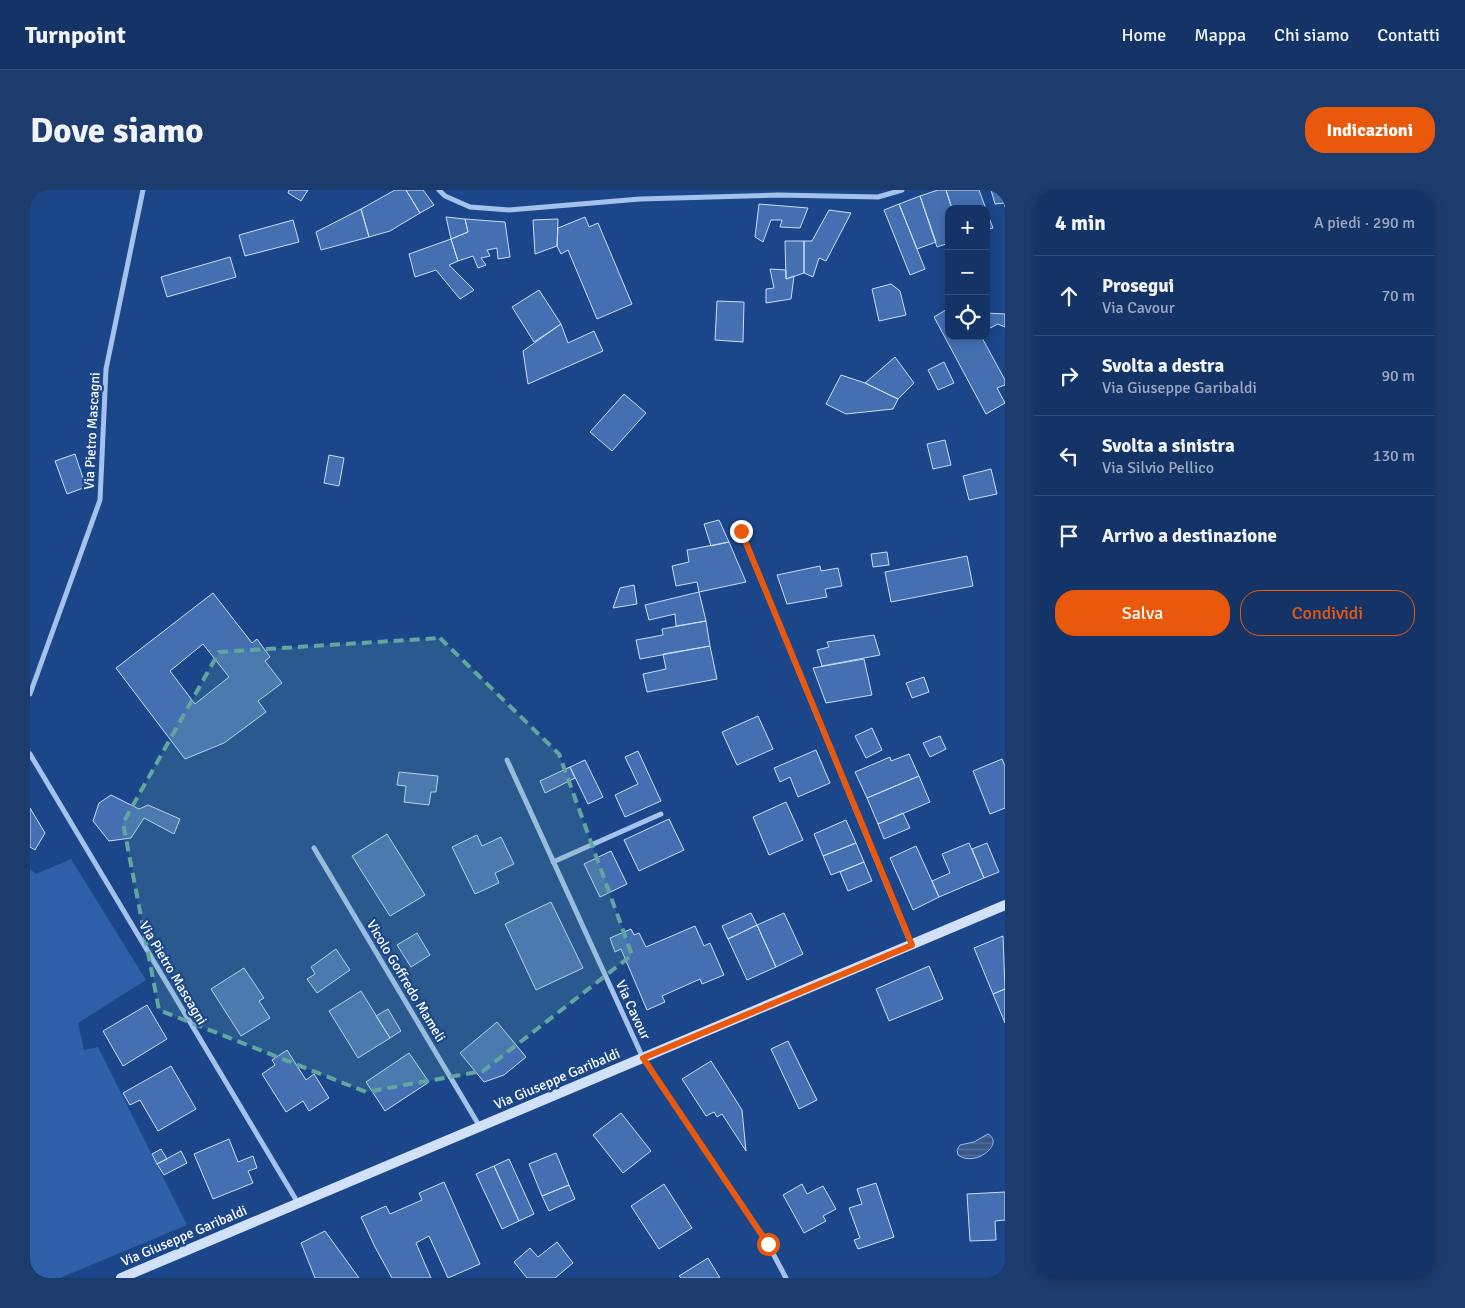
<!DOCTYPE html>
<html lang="it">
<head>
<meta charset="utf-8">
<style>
  :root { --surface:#143468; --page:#1d3c6e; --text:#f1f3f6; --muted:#9daac0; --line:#334f7c; --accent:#ea580c }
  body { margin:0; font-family:Signika,sans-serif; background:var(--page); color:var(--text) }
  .controls { position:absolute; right:15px; top:15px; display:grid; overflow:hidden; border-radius:10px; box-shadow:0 2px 12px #0003 }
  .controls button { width:45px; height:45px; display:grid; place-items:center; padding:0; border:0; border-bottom:1px solid var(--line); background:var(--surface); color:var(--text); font:25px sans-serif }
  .stop { position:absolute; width:15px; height:15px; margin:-11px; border:4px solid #ea580c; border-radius:50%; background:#fff }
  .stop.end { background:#ea580c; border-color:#fff; box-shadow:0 1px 5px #0008 }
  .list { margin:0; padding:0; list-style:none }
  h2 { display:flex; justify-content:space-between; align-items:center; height:65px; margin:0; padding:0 20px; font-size:21px }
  h2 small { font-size:16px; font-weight:400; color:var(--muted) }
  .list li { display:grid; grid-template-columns:32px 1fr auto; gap:15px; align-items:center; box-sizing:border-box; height:80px; padding:0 20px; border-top:1px solid var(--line) }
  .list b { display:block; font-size:19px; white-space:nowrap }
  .list p { margin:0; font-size:16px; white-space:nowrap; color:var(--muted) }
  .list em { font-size:16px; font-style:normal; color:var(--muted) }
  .actions { display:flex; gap:10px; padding:15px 20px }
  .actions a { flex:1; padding:11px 0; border:1px solid var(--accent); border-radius:20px; text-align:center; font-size:18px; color:var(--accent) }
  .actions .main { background:var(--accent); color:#fff }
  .icon { flex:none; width:28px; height:28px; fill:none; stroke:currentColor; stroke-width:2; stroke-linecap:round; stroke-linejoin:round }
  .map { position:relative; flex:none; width:975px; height:1088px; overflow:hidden; border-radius:20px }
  header { display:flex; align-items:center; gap:30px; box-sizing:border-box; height:70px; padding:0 25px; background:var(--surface); border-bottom:1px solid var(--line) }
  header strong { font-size:24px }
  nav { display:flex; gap:28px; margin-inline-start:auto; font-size:18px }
  .intro { display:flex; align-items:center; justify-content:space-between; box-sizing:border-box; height:120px; padding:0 30px }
  h1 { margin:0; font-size:35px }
  .button { padding:12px 22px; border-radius:20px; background:var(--accent); color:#fff; font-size:18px; font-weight:700 }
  main { display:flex; gap:30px; padding:0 30px }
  aside { flex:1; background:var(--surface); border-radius:20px; box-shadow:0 2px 12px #0003 }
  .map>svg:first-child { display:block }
</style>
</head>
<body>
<header>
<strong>Turnpoint</strong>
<nav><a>Home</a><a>Mappa</a><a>Chi siamo</a><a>Contatti</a></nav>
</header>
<div class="intro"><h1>Dove siamo</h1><a class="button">Indicazioni</a></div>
<main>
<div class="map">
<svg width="975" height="1088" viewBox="0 0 975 1088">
  <defs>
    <pattern id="water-rules" width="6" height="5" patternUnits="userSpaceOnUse" patternTransform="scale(1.25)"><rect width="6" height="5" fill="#38588a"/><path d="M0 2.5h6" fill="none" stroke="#56719c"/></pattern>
  </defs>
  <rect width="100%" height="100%" fill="#1b468a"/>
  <path fill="#2e5fa8" d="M41,669L116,790L48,833L54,860L68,857L157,1035L30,1088H0V679L6,684Z"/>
  <path fill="url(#water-rules)" stroke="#98bcef" d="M958,944C975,953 946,978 928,965L927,960L930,955L944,952Z"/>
  <path fill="#4470b2" stroke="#caddf9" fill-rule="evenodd" d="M259,0H278L271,11L258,3Z
    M365,0H376L390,23L360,41L339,47L331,19Z
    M376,0H393L404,15L390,23Z
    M908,0H916L922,19H919V53L907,57L890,6Z
    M916,0H949L956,19H922Z
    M961,0H975V17L974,13L965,14Z
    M890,6L906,52L887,59L869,14Z
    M729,14L778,18L770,38L750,37L752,30H741L733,52L725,47Z
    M869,14L895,79L880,85L854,20Z
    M331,19L339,47L291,60L286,42Z
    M799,20L821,23L796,71L789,68L783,87L774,83V51H782Z
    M956,20L963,38L956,40Z
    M416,27L435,29L438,42L421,49Z
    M555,27L559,37L568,33L602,114L567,129L538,60L531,64L527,56L528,38Z
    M435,29L475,32L480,67L468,69L467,58L457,60L460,66L451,68L456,75L448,78L443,66L428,71L421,49L438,42Z
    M528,29L527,56L505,64L503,30Z
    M263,30L269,52L215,66L209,45Z
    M421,49L428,71L419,75L444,100L430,109L406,80L385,87L379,64Z
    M755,51H774V83L756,89Z
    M200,67L206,87L137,107L131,87Z
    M740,79L756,80V89L764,86L761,109L736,113V99L744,98Z
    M861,94L870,101L876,125L849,131L842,99Z
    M509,100L531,134L504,152L482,117Z
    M687,111L714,112L713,152L685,150Z
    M919,118V146H951L975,190V195L967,198L975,213L956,224L904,127Z
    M956,123L975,124V137L968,134L956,140Z
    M531,134L538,153L564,141L573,161L498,194L493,161Z
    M865,167L884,193L868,209L835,193Z
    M914,172L924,193L908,200L898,180Z
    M811,185L835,193L868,209L863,219L816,224L796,214Z
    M594,204L616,223L582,261L560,242Z
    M915,250L921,275L903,279L897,254Z
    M45,264L56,297L37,304L25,271Z
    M299,265L314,268L309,296L294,293Z
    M961,279L967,304L939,310L933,286Z
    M689,330L699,352L681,356L674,334Z
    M699,352L716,392L669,402L667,392L646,396L642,376L659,372L657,360Z
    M857,362L859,375L843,377L841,364Z
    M937,366L943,396L861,412L855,382Z
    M790,376L791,381L808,378L812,396L795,399L797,407L757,414L747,385Z
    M604,395L607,414L583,418L590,398Z
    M669,402L676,431L646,436L645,424L619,430L615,415Z
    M183,403L222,453L227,449L240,467L235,471L252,493L228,511L236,522L194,553L155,569L86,478ZM173,454L199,487L165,514L140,481Z
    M676,431L680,456L610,469L606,450L633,445L632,439Z
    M844,445L850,465L792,476L787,460L799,457L797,452Z
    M680,456L687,489L617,502L613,484L636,479L633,464Z
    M834,469L842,505L796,513L783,478Z
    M894,487L899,502L882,508L876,493Z
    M728,526L743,559L707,575L692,542Z
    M842,538L852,560L836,568L825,546Z
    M910,546L916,559L900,567L893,553Z
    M786,560L800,593L768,607L760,587L750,592L744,578Z
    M608,561L631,611L595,627L585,605L608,594L595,567Z
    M879,564L889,586L837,608L825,582L860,567L861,571Z
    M972,569L975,576V618L960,624L943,581Z
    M555,570L573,607L558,614L540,577Z
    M540,577L545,588L515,603L510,591Z
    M369,582L408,586L406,602H401L399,615L374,612L376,596L367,595Z
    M889,586L900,612L848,634L837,608Z
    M81,605L109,619L118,615L150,629L144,644L114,628L101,648L79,651L63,631L69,613Z
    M756,612L773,650L739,665L723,627Z
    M0,618L15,643L5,660L0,657Z
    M873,623L880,638L854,649L848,634Z
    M639,629L654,660L609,681L594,650Z
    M816,630L826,653L793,666L784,644Z
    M357,644L395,705L360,726L322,666Z
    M447,645L452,656L471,647L484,674L465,683L469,693L445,704L422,657Z
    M826,653L834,672L801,685L793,666Z
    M939,653L954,688L909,707L902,691L920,683L912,664Z
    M957,653L969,682L954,688L942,659Z
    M886,656L909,707L883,720L860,668Z
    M581,661L597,694L570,707L554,674Z
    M834,672L842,691L818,701L810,682Z
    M521,712L553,778L506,800L475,734Z
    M721,723L727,735L698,749L692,736Z
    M754,723L773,764L746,777L727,735Z
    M727,735L746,777L717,790L698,749Z
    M665,736L674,756L680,753L694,785L672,794L670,789L632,806L635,812L617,820L591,759L585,762L580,748L601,739L604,745L609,743L616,757Z
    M387,743L400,765L381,777L367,755Z
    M973,746L975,799L963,804L944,758Z
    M306,759L320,780L287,803L277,789L285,784L281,777Z
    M899,776L913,809L859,831L846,799Z
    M214,778L234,808L229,811L240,828L211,846L181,799Z
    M975,799V833L963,804Z
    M331,801L360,848L328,868L299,821Z
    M117,815L137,849L93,876L73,841Z
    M358,819L371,841L360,848L346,826Z
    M467,832L496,867L474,885L454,892L430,863Z
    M758,851L787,910L769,919L741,859Z
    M257,860L276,890L284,884L299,908L279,921L273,911L256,922L232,884L245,875L242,870Z
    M379,863L399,892L355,921L336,892Z
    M681,871L712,920L716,961L692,924L687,927L684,922L676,926L652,889Z
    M141,876L166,919L128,941L110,910L100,915L93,903Z
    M591,923L621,961L593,983L563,945Z
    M199,949L208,972L223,966L227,978L218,981L223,993L183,1009L164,964Z
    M131,959L137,969L127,974L122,964Z
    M151,961L157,973L134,985L127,974Z
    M526,963L539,995L512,1006L499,974Z
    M479,969L504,1024L489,1031L464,976Z
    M464,976L489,1031L472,1039L446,984Z
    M414,992L450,1074L418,1088L399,1046L386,1053L401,1088H362L345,1057L331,1027L356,1016L360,1024L392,1010L389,1003Z
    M846,993L864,1047L828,1059L824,1050L830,1048L819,1018L832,1014L827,999Z
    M634,994L662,1038L629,1059L601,1016Z
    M772,994L777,1004L793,996L806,1019L793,1026L796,1031L774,1043L753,1005Z
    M539,995L545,1009L519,1021L512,1006Z
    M975,1002V1030L965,1031L966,1050L940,1051L937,1004Z
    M295,1041L329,1088H285L271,1053Z
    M527,1052L543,1073L525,1088H497L484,1072L500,1058L508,1067Z
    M678,1068L690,1088H651L649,1086Z"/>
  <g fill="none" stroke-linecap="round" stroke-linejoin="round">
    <path stroke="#a5c2ed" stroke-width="5" d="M409,0L415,6L440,17L479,20L610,9L748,5L848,7L872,0
      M711,341L881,754
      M0,504L70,310L76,179L113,0
      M0,564L268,1013
      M477,570L613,868L738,1054L756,1088
      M284,658L450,937
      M523,672L631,624"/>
    <path stroke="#d1e1f9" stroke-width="10" d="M91,1088L975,715"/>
  </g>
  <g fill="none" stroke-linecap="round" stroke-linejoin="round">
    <path stroke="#ea580c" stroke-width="6" d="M711,341L882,755L613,868L738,1054"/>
  </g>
  <path fill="#63a6a1" fill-opacity="0.2" stroke="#63a6a1" stroke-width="4" stroke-dasharray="10 6" stroke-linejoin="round" d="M410,448L529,564L602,765L453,881L336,902L129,820L93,633L189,462Z"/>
  <g text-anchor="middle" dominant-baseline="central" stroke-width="4.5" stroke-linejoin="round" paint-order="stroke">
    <g font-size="14" fill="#fff" stroke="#1b468a">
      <text transform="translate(62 241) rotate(-87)">Via Pietro Mascagni</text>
      <text transform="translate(143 783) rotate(59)">Via Pietro Mascagni</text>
      <text transform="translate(376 791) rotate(59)">Vicolo Goffredo Mameli</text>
      <text transform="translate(603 820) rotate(65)">Via Cavour</text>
      <text transform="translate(527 889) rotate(-23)">Via Giuseppe Garibaldi</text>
      <text transform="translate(154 1046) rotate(-23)">Via Giuseppe Garibaldi</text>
    </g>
  </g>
</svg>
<div class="controls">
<button>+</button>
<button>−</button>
<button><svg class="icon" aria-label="locate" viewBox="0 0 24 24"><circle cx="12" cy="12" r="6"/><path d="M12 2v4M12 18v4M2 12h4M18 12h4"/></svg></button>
</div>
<div class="stop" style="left:738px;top:1054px"></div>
<div class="stop end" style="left:711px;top:341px"></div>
</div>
<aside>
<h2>4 min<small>A piedi · 290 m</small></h2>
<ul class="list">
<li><svg class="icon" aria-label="ahead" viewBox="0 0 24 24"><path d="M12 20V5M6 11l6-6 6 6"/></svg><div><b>Prosegui</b><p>Via Cavour</p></div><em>70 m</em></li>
<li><svg class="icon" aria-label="right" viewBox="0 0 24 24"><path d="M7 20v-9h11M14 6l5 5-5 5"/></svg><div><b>Svolta a destra</b><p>Via Giuseppe Garibaldi</p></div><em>90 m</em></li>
<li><svg class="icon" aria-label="left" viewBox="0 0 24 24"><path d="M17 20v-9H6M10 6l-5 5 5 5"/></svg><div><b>Svolta a sinistra</b><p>Via Silvio Pellico</p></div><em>130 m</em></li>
<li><svg class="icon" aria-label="arrive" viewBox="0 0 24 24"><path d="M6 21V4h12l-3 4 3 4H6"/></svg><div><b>Arrivo a destinazione</b></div></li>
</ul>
<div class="actions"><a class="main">Salva</a><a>Condividi</a></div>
</aside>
</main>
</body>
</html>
